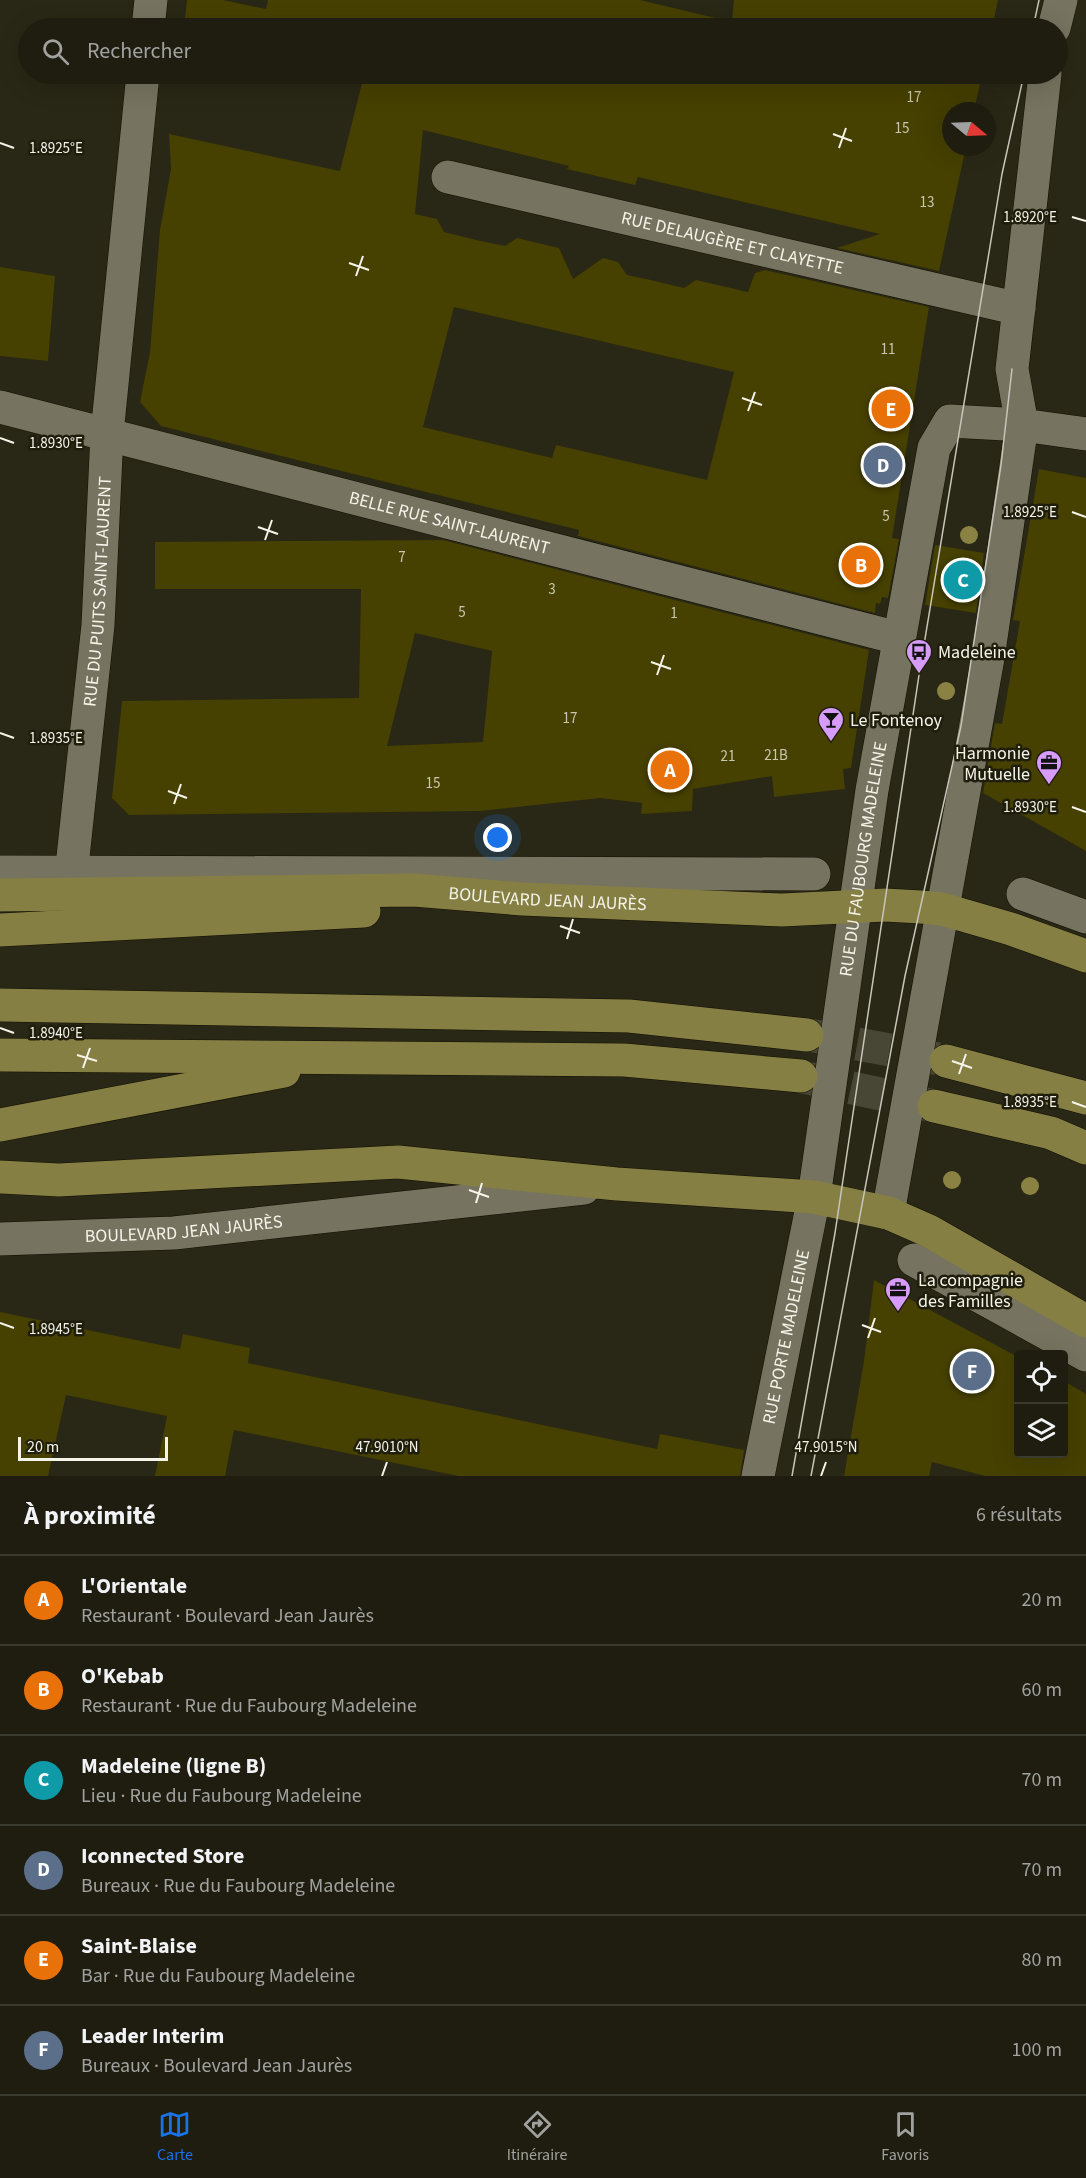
<!DOCTYPE html>
<html lang="fr">
<head>
<meta charset="utf-8">
<style>
  :root { --surface:#1f1d10; --page:#272619; --text:#f1f3f6; --muted:#a1a29f; --line:#3c3b30; --accent:#1a73e8 }
  body { margin:0; font-family:"Source Sans 3",sans-serif; background:var(--page); color:var(--text) }
  .controls { position:absolute; right:18px; bottom:18px; display:grid; overflow:hidden; border-radius:6px; box-shadow:0 6px 24px #0002 }
  .controls button { width:54px; height:54px; display:grid; place-items:center; padding:0; border:0; border-bottom:2px solid var(--line); background:var(--surface); color:var(--text); font:30px sans-serif }
  .compass { position:absolute; left:942px; top:102px; width:54px; height:54px; border-radius:50%; background:var(--surface); box-shadow:0 6px 24px #0002; rotate:109deg }
  .scale { position:absolute; left:18px; bottom:15px; width:150px; box-sizing:border-box; padding-left:6px; border:3px solid #f5f4e9; border-top:0; font-size:16px; line-height:21px; white-space:nowrap; color:#f5f4e9; -webkit-text-stroke:4px #1f1d0c; paint-order:stroke }
  .you { position:absolute; left:498px; top:838px; width:21px; height:21px; margin:-15px; border:4px solid #fff; border-radius:50%; background:#1a73e8; box-shadow:0 0 0 9px #1a73e833 }
  .badge { display:grid; place-items:center; width:39px; height:39px; border-radius:50%; background:var(--accent); color:#fff; font-size:20px; font-weight:700 }
  .pin { position:absolute; translate:-50% -50%; border:3px solid #fff; box-shadow:0 2px 6px #0006 }
  .list { margin:0; padding:0; list-style:none }
  h2 { display:flex; justify-content:space-between; align-items:center; height:78px; margin:0; padding:0 24px; font-size:26px }
  h2 small { font-size:20px; font-weight:400; color:var(--muted) }
  .list li { display:grid; grid-template-columns:39px 1fr auto; gap:18px; align-items:center; box-sizing:border-box; height:90px; padding:0 24px; border-top:2px solid var(--line) }
  .list b { display:block; font-size:22px; white-space:nowrap }
  .list p { margin:0; font-size:20px; white-space:nowrap; color:var(--muted) }
  .list em { font-size:20px; font-style:normal; color:var(--muted) }
  .icon { flex:none; width:33px; height:33px; fill:none; stroke:currentColor; stroke-width:2; stroke-linecap:round; stroke-linejoin:round }
  .map { position:relative; flex:none; width:1086px; height:1476px; overflow:hidden }
  .search { position:absolute; background:var(--surface); box-shadow:0 6px 24px #0002; left:18px; right:18px; top:18px; height:66px; display:flex; align-items:center; gap:15px; box-sizing:border-box; padding:0 21px; border-radius:33px; color:var(--muted); font-size:22px }
  .sheet { height:618px; background:var(--surface) }
  nav { display:flex; justify-content:space-around; align-items:center; box-sizing:border-box; height:84px; border-top:2px solid var(--line); background:var(--surface); font-size:16px; color:var(--muted) }
  nav a { display:grid; justify-items:center; gap:3px }
  nav .on { color:var(--accent) }
  .map>svg:first-child { display:block }
</style>
</head>
<body>
<div class="map">
<svg width="1086" height="1476" viewBox="0 0 1086 1476">
  <rect width="100%" height="100%" fill="#292715"/>
  <path fill="#464001" fill-rule="evenodd" d="M187,0H223L266,9L268,0H640L732,22L734,0H998L992,28H184Z
    M323,74H982L974,111H951V147H966L939,271L837,248L880,234L638,177L635,185L567,169L569,166L423,130L415,214L437,219L444,232L476,240L505,246L517,238L559,248L573,279L603,258L618,262L627,275L655,281L684,288L696,280L748,292L755,273L765,270L929,307L892,538L899,539L888,598L882,597L880,604L876,603L875,613L578,536L579,530L161,426L140,402L150,352L160,230L171,169L169,134L340,171L362,83ZM454,307L734,372L707,480L556,445L552,458L423,427Z
    M0,267L55,276L48,361L0,356Z
    M1039,469L1086,478V851L983,793L995,723L1002,724L1020,621L1013,620Z
    M443,540L869,650L851,768L843,769L845,789L774,797L772,776L693,789L692,811L641,814L642,803L600,798L480,811L129,815L112,798L122,701L359,698L361,589H155V542ZM415,633L492,651L483,742L387,746Z
    M935,545L984,553L976,613L925,605Z
    M874,1280L1018,1357V1454H1064V1381L1086,1394V1476H985L932,1462L929,1476H844L864,1361Z
    M0,1312L180,1349L183,1334L250,1348L248,1363L657,1449L660,1434L744,1450L740,1476H458L234,1430L225,1476H155L167,1416L66,1395L48,1476H0Z"/>
  <g fill="none" stroke-linecap="round" stroke-linejoin="round">
    <path stroke="#484635" stroke-width="33" stroke-dasharray="33 16" stroke-linecap="butt" d="M809,1035L944,1060
      M803,1077L934,1106"/>
    <defs>
      <g id="minor">
        <path d="M148,28L151,0"/>
        <path d="M1054,28L1061,0"/>
        <path id="s1" d="M448,177L1019,309"/>
        <path id="s2" d="M0,407L898,638"/>
        <path d="M0,872L814,874"/>
        <path id="s3" d="M69,894L98,625L107,434L143,74"/>
        <path d="M1023,894L1086,917"/>
        <path d="M888,1213L988,658L1022,425L1012,369L1045,74"/>
        <path id="s4" d="M0,1239L174,1233L584,1188"/>
        <path d="M914,1260L1086,1355"/>
        <path id="s5" d="M758,1476L814,1197L872,790L934,448L950,421L1022,425L1086,434"/>
      </g>
      <g id="major">
        <path id="s6" d="M0,895L414,890L522,899L782,910L885,905L921,907L942,909L1011,929L1086,956"/>
        <path d="M0,930L364,911"/>
        <path d="M0,1005L629,1016L807,1035"/>
        <path d="M0,1055L624,1060L801,1076"/>
        <path d="M946,1061L1086,1098"/>
        <path d="M934,1106L1051,1133L1086,1148"/>
        <path d="M0,1125L284,1071"/>
        <path d="M0,1177L59,1180L398,1162L617,1184L814,1197L888,1213L929,1231L1086,1321"/>
      </g>
    </defs>
    <use href="#minor" stroke="#120f02" stroke-width="34"/>
    <use href="#major" stroke="#120f02" stroke-width="34"/>
    <use href="#minor" stroke="#767460" stroke-width="33"/>
    <use href="#major" stroke="#867f44" stroke-width="33"/>
    <path stroke="#c7c6ba" stroke-width="1.5" d="M1033,28L1039,0
      M792,1476L835,1233L919,675L1002,174L1024,74
      M811,1476L905,976L961,726L1001,465L1012,369"/>
  </g>
  <g fill="#8a8242">
    <circle cx="969" cy="535" r="9"/>
    <circle cx="946" cy="691" r="9"/>
    <circle cx="952" cy="1180" r="9"/>
    <circle cx="1030" cy="1186" r="9"/>
  </g>
  <path fill="none" stroke="#f5f4e9" stroke-width="2" d="M833,134L852,141M0,143L14,148M839,148L846,128M1072,217L1086,221M349,263L369,270M356,276L363,256M742,398L762,405M748,411L755,392M0,438L14,443M1072,512L1086,517M258,527L278,534M265,540L272,520M651,662L671,669M657,675L664,655M0,733L14,738M168,791L187,798M174,804L181,784M1072,807L1086,812M560,926L580,933M567,939L573,919M0,1028L14,1033M77,1055L97,1061M952,1061L972,1068M83,1068L90,1048M959,1074L966,1054M1072,1102L1086,1107M469,1190L489,1197M476,1203L482,1183M0,1323L14,1328M862,1325L881,1332M868,1338L875,1318M382,1476L387,1462M821,1476L826,1462"/>
  <defs>
    <symbol id="bus-pin" viewBox="-11 -11 22 30"><path d="M0 17L-7.5 6A9.5 9.5 0 1 1 7.5 6Z" fill="#d79bf9" stroke="#1f1d0c"/><path d="M-5-6H5V4H4V6H2V4H-2V6H-4V4H-5ZM-3.5-4V0h7V-4ZM-3.5 1.2v1.5H-2V1.2ZM2 1.2v1.5H3.5V1.2Z" fill="#111"/></symbol>
    <symbol id="bar-pin" viewBox="-11 -11 22 30"><path d="M0 17L-7.5 6A9.5 9.5 0 1 1 7.5 6Z" fill="#d79bf9" stroke="#1f1d0c"/><path d="M-6-5H6L.8 .8V4.5H3.5V6h-7V4.5H-.8V.8Z" fill="#111"/></symbol>
    <symbol id="office-pin" viewBox="-11 -11 22 30"><path d="M0 17L-7.5 6A9.5 9.5 0 1 1 7.5 6Z" fill="#d79bf9" stroke="#1f1d0c"/><path d="M-6-3h4V-5.5h4V-3h4V5H-6ZM-1-4.5V-3h2v-1.5ZM-6 0V1H6V0Z" fill="#111"/></symbol>
  </defs>
  <g fill-rule="evenodd">
    <use href="#bus-pin" x="904" y="637" width="30" height="40"/>
    <use href="#bar-pin" x="816" y="705" width="30" height="40"/>
    <use href="#office-pin" x="1034" y="748" width="30" height="40"/>
    <use href="#office-pin" x="883" y="1275" width="30" height="40"/>
  </g>
  <g text-anchor="middle" dominant-baseline="central" stroke-width="5" stroke-linejoin="round" paint-order="stroke">
    <g font-size="15" fill="#c9c7af">
      <text x="914" y="97">17</text>
      <text x="902" y="128">15</text>
      <text x="927" y="202">13</text>
      <text x="888" y="349">11</text>
      <text x="886" y="516">5</text>
      <text x="402" y="557">7</text>
      <text x="552" y="589">3</text>
      <text x="462" y="612">5</text>
      <text x="674" y="613">1</text>
      <text x="570" y="718">17</text>
      <text x="776" y="755">21B</text>
      <text x="728" y="756">21</text>
      <text x="433" y="783">15</text>
    </g>
    <g font-size="18" fill="#f5f4e9" stroke="#1f1d0c">
      <text stroke="none"><textPath href="#s1" startOffset="292">RUE DELAUGÈRE ET CLAYETTE</textPath></text>
      <text stroke="none"><textPath href="#s2" startOffset="464">BELLE RUE SAINT-LAURENT</textPath></text>
      <text stroke="none"><textPath href="#s3" startOffset="304">RUE DU PUITS SAINT-LAURENT</textPath></text>
      <text stroke="none"><textPath href="#s5" startOffset="626">RUE DU FAUBOURG MADELEINE</textPath></text>
      <text stroke="none"><textPath href="#s6" startOffset="548">BOULEVARD JEAN JAURÈS</textPath></text>
      <text stroke="none"><textPath href="#s4" startOffset="184">BOULEVARD JEAN JAURÈS</textPath></text>
      <text stroke="none"><textPath href="#s5" startOffset="142">RUE PORTE MADELEINE</textPath></text>
    </g>
    <g font-size="18" fill="#f5f4e9" stroke="#1f1d0c" text-anchor="start">
      <text x="938" y="652">Madeleine</text>
      <text x="850" y="720">Le Fontenoy</text>
      <text x="1030" y="753" text-anchor="end">Harmonie<tspan x="1030" dy="21">Mutuelle</tspan></text>
      <text x="918" y="1280">La compagnie<tspan x="918" dy="21">des Familles</tspan></text>
    </g>
  </g>
  <g font-size="15" text-anchor="middle" fill="#f5f4e9" stroke="#1f1d0c" stroke-width="5" stroke-linejoin="round" paint-order="stroke">
    <text x="56" y="153">1.8925°E</text>
    <text x="1030" y="222">1.8920°E</text>
    <text x="56" y="448">1.8930°E</text>
    <text x="1030" y="517">1.8925°E</text>
    <text x="56" y="743">1.8935°E</text>
    <text x="1030" y="812">1.8930°E</text>
    <text x="56" y="1038">1.8940°E</text>
    <text x="1030" y="1107">1.8935°E</text>
    <text x="56" y="1334">1.8945°E</text>
    <text x="387" y="1452">47.9010°N</text>
    <text x="826" y="1452">47.9015°N</text>
  </g>
</svg>
<div class="controls">
<button><svg class="icon" aria-label="locate" viewBox="0 0 24 24"><circle cx="12" cy="12" r="6"/><path d="M12 2v4M12 18v4M2 12h4M18 12h4"/></svg></button>
<button><svg class="icon" aria-label="layers" viewBox="0 0 24 24"><path d="M12 4l9 5-9 5-9-5zM3 14l9 5 9-5"/></svg></button>
</div>
<svg class="compass" viewBox="-18 -18 36 36"><path d="M0-13l5 13h-10z" fill="#e53935"/><path d="M0 13l5-13h-10z" fill="#a1a29f"/></svg>
<div class="scale">20 m</div>
<div class="you"></div>
<div class="pin badge" style="left:670px;top:770px;background:#e8710a">A</div>
<div class="pin badge" style="left:861px;top:565px;background:#e8710a">B</div>
<div class="pin badge" style="left:963px;top:580px;background:#0f9aa8">C</div>
<div class="pin badge" style="left:883px;top:465px;background:#5c6f8a">D</div>
<div class="pin badge" style="left:891px;top:409px;background:#e8710a">E</div>
<div class="pin badge" style="left:972px;top:1371px;background:#5c6f8a">F</div>
<div class="search"><svg class="icon" aria-label="search" viewBox="0 0 24 24"><circle cx="10" cy="10" r="6"/><path d="M15 15l6 6"/></svg>Rechercher</div>
</div>
<section class="sheet">
<h2>À proximité<small>6 résultats</small></h2>
<ul class="list">
<li><span class="badge" style="background:#e8710a">A</span><div><b>L'Orientale</b><p>Restaurant · Boulevard Jean Jaurès</p></div><em>20 m</em></li>
<li><span class="badge" style="background:#e8710a">B</span><div><b>O'Kebab</b><p>Restaurant · Rue du Faubourg Madeleine</p></div><em>60 m</em></li>
<li><span class="badge" style="background:#0f9aa8">C</span><div><b>Madeleine (ligne B)</b><p>Lieu · Rue du Faubourg Madeleine</p></div><em>70 m</em></li>
<li><span class="badge" style="background:#5c6f8a">D</span><div><b>Iconnected Store</b><p>Bureaux · Rue du Faubourg Madeleine</p></div><em>70 m</em></li>
<li><span class="badge" style="background:#e8710a">E</span><div><b>Saint-Blaise</b><p>Bar · Rue du Faubourg Madeleine</p></div><em>80 m</em></li>
<li><span class="badge" style="background:#5c6f8a">F</span><div><b>Leader Interim</b><p>Bureaux · Boulevard Jean Jaurès</p></div><em>100 m</em></li>
</ul>
</section>
<nav>
<a class="on"><svg class="icon" aria-label="map" viewBox="0 0 24 24"><path d="M3 6l6-2 6 2 6-2v14l-6 2-6-2-6 2zM9 4v14M15 6v14"/></svg>Carte</a>
<a><svg class="icon" aria-label="directions" viewBox="0 0 24 24"><path d="M12 3l9 9-9 9-9-9zM9 14v-3h6M13 9l2 2-2 2"/></svg>Itinéraire</a>
<a><svg class="icon" aria-label="saved" viewBox="0 0 24 24"><path d="M7 4h10v16l-5-4-5 4z"/></svg>Favoris</a>
</nav>
</body>
</html>
